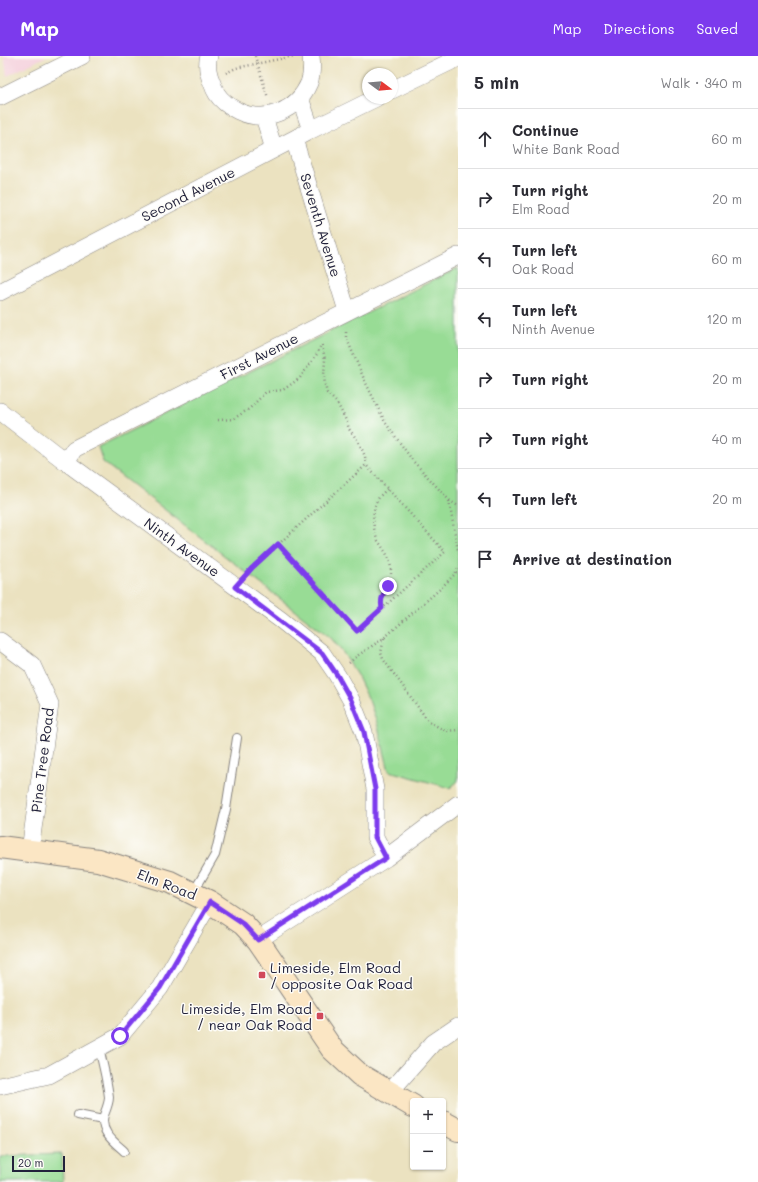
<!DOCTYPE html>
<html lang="en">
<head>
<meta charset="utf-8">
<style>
  :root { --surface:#fff; --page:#f7f7f7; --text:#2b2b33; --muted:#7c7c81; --line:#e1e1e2; --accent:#7c3aed }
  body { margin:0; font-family:Mali,sans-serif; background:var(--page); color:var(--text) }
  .controls { position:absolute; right:12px; bottom:12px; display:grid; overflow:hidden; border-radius:4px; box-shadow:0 1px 3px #0004 }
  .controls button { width:36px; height:36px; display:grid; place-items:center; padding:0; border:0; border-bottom:1px solid var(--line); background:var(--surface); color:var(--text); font:20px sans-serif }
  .compass { position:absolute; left:362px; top:12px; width:36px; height:36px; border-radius:50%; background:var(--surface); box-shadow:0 1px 3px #0004; rotate:106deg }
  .scale { position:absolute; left:12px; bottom:10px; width:53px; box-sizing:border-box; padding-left:4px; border:2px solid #22223b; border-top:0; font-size:11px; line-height:14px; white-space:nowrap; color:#22223b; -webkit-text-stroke:3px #fdfcf7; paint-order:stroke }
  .stop { position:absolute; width:12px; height:12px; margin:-9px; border:3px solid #7c3aed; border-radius:50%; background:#fff }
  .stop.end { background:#7c3aed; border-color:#fff; box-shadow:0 1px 4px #0008 }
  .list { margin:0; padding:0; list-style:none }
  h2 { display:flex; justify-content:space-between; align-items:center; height:52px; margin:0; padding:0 16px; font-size:17px }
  h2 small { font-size:13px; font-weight:400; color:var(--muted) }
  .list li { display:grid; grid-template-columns:26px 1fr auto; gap:12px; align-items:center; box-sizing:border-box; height:60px; padding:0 16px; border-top:1px solid var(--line) }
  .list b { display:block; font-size:15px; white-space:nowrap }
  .list p { margin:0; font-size:13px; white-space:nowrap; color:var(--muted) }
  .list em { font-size:13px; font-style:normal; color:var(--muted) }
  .icon { flex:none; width:22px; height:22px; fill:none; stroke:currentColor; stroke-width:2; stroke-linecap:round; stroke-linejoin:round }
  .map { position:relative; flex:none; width:458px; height:1126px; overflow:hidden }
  header { display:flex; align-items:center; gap:24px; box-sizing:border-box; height:56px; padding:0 20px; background:var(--accent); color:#fff }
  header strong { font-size:19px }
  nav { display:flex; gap:22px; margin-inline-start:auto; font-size:14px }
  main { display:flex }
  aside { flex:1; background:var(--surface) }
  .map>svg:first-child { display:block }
</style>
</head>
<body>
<header>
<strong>Map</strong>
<nav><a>Map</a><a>Directions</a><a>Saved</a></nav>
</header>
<main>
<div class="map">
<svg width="458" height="1126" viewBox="0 0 458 1126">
  <rect width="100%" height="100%" fill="#fdfcf7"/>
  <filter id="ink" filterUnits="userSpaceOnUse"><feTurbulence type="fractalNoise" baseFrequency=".025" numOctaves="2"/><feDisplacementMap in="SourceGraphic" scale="8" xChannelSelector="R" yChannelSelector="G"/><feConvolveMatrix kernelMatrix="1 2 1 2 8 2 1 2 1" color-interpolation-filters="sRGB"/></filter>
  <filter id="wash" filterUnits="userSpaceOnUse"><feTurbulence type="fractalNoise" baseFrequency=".012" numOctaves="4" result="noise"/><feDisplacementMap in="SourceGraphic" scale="16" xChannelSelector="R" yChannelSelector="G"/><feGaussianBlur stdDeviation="0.9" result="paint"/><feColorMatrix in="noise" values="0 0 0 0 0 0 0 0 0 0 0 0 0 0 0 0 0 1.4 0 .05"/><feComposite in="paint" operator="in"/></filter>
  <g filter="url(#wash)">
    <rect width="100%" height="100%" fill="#ebe2c0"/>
    <path fill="#f4cfdc" d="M4,0H47L7,20Z"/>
    <path fill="#98dc95" stroke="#5d7f68" d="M458,212V725L450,732L389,715L377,667L369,644L358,621L344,598L331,582L103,406L98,391Z
      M62,1098L63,1126H0V1100Z"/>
  </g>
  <g filter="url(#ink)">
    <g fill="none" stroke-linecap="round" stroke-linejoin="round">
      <defs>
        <path id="lane" d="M193,837L215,799L226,753L237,682
          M99,992C103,1008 107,1024 109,1041C109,1047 106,1054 104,1059C99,1075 114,1086 124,1095
          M78,1059L103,1064"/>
        <path id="street" d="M209,0C206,9 208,18 212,27C213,30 215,35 217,38C222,46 230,51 238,55C265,68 297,55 309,27C312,19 312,9 311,0
          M392,34L458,2
          M0,41L82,0
          M300,42L311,74
          M264,61L274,93
          M294,83L347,255
          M0,236L294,83L311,74L376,42
          M0,355L66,406L281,564L322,597L337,619L351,644L364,676L375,733V781L386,802
          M66,406L74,393L458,200
          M0,585L32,609L50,648L30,795
          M258,884L386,802L458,748
          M0,1030L49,1019L120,980L160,932L210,846
          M389,1037L433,987L458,970"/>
        <path id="secondary" d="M0,791L98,804L170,826L210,846L243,868L258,884L332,993L360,1019L413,1050
          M443,1066L458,1074"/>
      </defs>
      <use href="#lane" stroke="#86827e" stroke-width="10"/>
      <use href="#street" stroke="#86827e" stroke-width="18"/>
      <use href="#secondary" stroke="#86827e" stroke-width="24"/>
      <path stroke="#86827e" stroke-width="2.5" stroke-dasharray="1 3" stroke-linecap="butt" d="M255,0L268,42
        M226,17L236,12L294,0
        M346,276V281L364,323L385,366L413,405L449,444L458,450
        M322,289L325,303L324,320L325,329L327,337L337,347L347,366L349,373L358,385L365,400L366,409
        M218,364L233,363L249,353L266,336L283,334L300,322L317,298L321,289
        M449,445L458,495
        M246,518L252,512L366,409L445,496L357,575L278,488
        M382,552C378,536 392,530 391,514C391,508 388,499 384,494C382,490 379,487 377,483C372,470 371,450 381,439C383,437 385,435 388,433
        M384,582L381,597L383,603L429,666L446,675L458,674
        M349,607L357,600L384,582L440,533L455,518L458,512"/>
      <use href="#lane" stroke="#fff" stroke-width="8"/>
      <use href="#street" stroke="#fff" stroke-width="17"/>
      <use href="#secondary" stroke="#fbe6c4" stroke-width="22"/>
    </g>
  </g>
  <g fill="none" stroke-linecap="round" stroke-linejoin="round" filter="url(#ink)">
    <path stroke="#7c3aed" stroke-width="5" d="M120,980L160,932L210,846L243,868L258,884L386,802L375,781V733L364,676L351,644L337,619L322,597L235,531L252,512L278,488L357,575L382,552C380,543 383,538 388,530"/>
  </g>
  <g fill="#d1495b" stroke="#fdfcf7" stroke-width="1.5">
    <rect x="258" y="915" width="8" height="8" rx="2"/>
    <rect x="316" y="956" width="8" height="8" rx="2"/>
  </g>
  <g text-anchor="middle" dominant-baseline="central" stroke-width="3" stroke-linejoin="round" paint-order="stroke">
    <g font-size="14" fill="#22223b" stroke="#fdfcf7">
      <text transform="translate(188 138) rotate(-27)">Second Avenue</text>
      <text transform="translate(321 169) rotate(73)">Seventh Avenue</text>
      <text transform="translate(259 300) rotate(-27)">First Avenue</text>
      <text transform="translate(182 491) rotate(36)">Ninth Avenue</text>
      <text transform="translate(42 704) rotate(-83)">Pine Tree Road</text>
      <text transform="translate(167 828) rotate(21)">Elm Road</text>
    </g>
    <g font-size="14" fill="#22223b" stroke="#fdfcf7" text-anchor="start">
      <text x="270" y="911">Limeside, Elm Road<tspan x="270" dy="16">/ opposite Oak Road</tspan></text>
      <text x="312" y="952" text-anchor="end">Limeside, Elm Road<tspan x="312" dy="16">/ near Oak Road</tspan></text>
    </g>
  </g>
</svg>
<div class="controls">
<button>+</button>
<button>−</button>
</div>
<svg class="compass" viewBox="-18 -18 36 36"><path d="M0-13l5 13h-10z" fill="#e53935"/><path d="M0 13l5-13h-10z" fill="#7c7c81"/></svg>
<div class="scale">20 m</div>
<div class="stop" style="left:120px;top:980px"></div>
<div class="stop end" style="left:388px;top:530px"></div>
</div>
<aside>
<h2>5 min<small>Walk · 340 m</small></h2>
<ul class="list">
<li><svg class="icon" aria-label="ahead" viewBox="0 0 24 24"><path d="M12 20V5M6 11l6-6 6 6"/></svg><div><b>Continue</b><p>White Bank Road</p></div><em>60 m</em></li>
<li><svg class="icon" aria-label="right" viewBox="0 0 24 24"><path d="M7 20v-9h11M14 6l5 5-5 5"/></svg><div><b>Turn right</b><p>Elm Road</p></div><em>20 m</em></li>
<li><svg class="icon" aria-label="left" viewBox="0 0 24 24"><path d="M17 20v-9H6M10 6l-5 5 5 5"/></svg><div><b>Turn left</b><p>Oak Road</p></div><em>60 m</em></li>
<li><svg class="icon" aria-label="left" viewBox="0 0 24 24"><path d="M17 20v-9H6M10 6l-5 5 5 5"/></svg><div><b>Turn left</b><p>Ninth Avenue</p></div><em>120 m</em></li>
<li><svg class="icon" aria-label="right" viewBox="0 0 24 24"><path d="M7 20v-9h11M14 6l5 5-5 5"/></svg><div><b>Turn right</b></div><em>20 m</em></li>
<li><svg class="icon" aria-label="right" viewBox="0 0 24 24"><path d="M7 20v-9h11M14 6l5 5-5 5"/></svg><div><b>Turn right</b></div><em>40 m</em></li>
<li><svg class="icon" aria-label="left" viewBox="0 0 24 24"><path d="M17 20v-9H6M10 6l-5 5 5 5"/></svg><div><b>Turn left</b></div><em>20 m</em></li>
<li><svg class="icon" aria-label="arrive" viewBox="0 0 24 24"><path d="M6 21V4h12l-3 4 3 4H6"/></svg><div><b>Arrive at destination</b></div></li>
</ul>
</aside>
</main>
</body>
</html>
